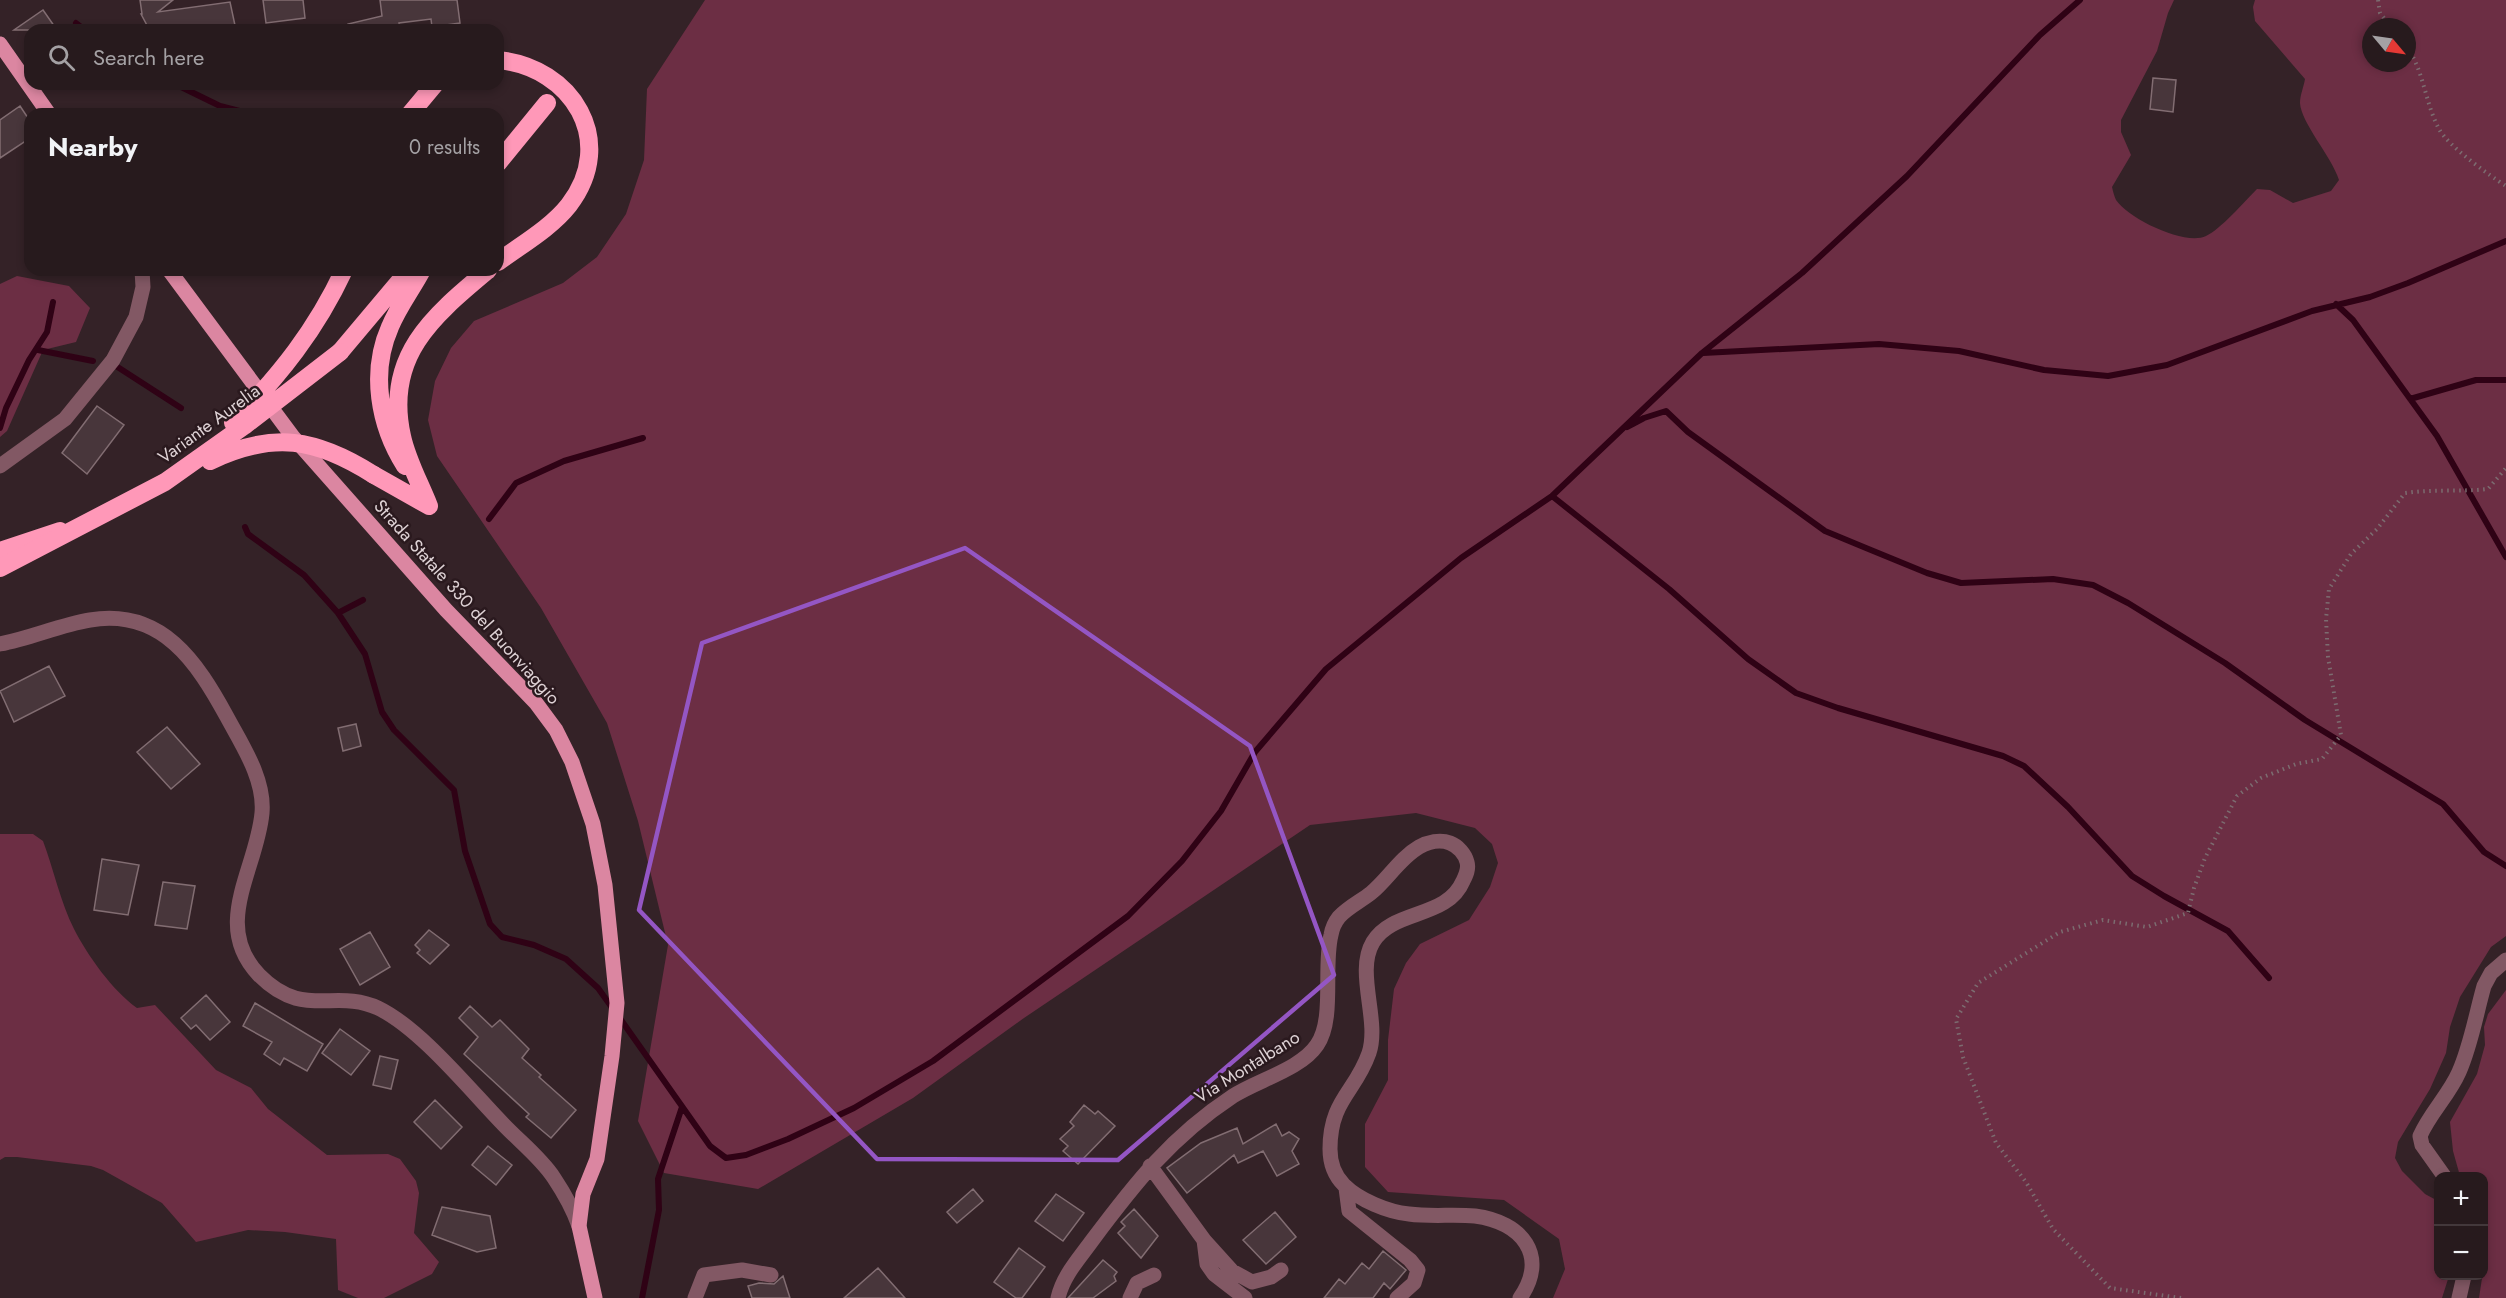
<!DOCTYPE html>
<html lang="en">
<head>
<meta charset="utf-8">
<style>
  :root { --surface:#271a1d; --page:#33272a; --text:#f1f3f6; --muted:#a4a1a4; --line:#43383b }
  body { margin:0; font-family:Jost,sans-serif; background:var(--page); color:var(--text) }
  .controls { position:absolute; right:18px; bottom:18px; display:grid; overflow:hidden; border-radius:12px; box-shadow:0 3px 9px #0003 }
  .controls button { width:54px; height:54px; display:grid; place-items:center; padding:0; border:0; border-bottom:2px solid var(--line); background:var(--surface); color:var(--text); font:30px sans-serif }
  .compass { position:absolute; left:2362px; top:18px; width:54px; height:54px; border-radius:50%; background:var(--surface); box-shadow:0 3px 9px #0003; rotate:119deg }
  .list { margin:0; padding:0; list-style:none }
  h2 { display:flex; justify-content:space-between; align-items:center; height:78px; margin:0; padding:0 24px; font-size:26px }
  h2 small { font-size:20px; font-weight:400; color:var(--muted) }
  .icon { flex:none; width:33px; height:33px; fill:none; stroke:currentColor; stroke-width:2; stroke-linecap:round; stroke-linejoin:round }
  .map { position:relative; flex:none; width:2506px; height:1298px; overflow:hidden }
  .search { position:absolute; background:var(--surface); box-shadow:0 3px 9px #0003; left:24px; top:24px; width:480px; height:66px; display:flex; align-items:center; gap:15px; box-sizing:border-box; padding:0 21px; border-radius:18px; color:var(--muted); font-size:22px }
  .panel { position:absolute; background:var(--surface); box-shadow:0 3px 9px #0003; left:24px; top:108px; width:480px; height:168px; border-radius:18px }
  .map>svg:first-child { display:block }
</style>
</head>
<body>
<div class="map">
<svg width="2506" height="1298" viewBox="0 0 2506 1298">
  <rect width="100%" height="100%" fill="#342227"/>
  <path fill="#6c2e44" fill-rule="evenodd" d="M705,0H2174L2168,13L2157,51L2121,120V132L2131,155L2112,187C2113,191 2114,196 2116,200C2129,219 2185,246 2206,236C2220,230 2245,201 2257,189L2270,190L2293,203L2331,191L2339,180C2332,157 2301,123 2300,103C2300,95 2304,86 2305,79L2255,21L2253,7L2255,0H2506V936L2491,947L2460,997L2450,1027L2446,1053L2430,1089L2398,1142L2395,1158L2402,1171L2425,1194L2438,1201V1276H2449L2442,1298H1553L1565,1269L1559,1239L1504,1200L1388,1192L1365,1167V1124L1388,1080V1040L1394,989L1406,963L1420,944L1469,920L1490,887L1498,863L1492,844L1475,828L1416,813L1310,825L1024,1018L913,1098L758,1189L664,1173L638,1121L668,945L638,821L607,723L541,608L437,456L428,420L435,381L451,348L474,321L563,283L597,257L626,214L644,160L647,89ZM2371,27H2407V63H2371Z
    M17,276L69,286L90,308L76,342L43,350L7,431L0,437V284Z
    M0,834H33L43,841C53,867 61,904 74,929C88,956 112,990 137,1008L155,1005L216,1070L251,1088L268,1109L327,1155L388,1154L400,1159L416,1181L419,1193L414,1233L439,1262L432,1274L384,1298H358L338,1290L336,1239L285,1232L248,1230L196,1242L162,1203L103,1170L91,1166L17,1157H5L0,1160Z
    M2506,990V1298H2479L2486,1252L2484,1234V1176H2460L2453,1151L2450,1122L2477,1074L2485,1045L2484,1027L2488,1014Z"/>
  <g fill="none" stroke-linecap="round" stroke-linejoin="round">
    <path stroke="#2f0215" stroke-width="6" d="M76,23L85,30
      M175,84L220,106L251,114
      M2336,304L2353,320L2437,436L2506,557
      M38,350L93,361
      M1703,353L1879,344L1959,351L2044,370L2108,376L2167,365L2312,311L2370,297L2408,283L2506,241
      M116,366L181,408
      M2410,399L2476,380H2506
      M1627,427L1644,418L1666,411L1688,432L1825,531L1866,548L1927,573L1961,583L2053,579L2093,585L2128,603L2225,663L2305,720L2443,804L2484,852L2506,866
      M0,428L6,408L29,360L47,332L53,302
      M1552,496L1669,589L1748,659L1796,693L1838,708L2003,756L2024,766L2068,807L2132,876L2164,896L2228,931L2269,978
      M489,519L516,483L564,461L643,438
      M245,527L248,534L304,575L338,613L365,654L382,712L394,730L454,790L465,851L490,924L502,937L534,945L566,959L598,988L613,1009
      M338,613L363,600
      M619,1017L710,1146L726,1158L746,1155L788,1139L854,1108L933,1061L1128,916L1182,861L1221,811L1255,752L1326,669L1461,558L1552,496L1702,353L1802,273L1907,176L2040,35L2080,0
      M642,1298L659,1210L658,1179L682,1107"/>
  </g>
  <path fill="#48363b" stroke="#826d72" stroke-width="1.5" d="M140,0H173L158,12L230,2L236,30L149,29L141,14H142Z
    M263,0H303L305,18L266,23Z
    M380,0H457L460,23L432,27L431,19L399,23L400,30H349L348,24L382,16Z
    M43,10L57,30H14Z
    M2153,78L2176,80L2173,112L2150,109Z
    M20,106L30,121V138L0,158V120Z
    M97,406L124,425L87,474L62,453Z
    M49,666L65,696L14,722L0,691Z
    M356,724L361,746L343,751L338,728Z
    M167,727L200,764L171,789L137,752Z
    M102,859L139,865L128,915L94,910Z
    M163,882L195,886L187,929L155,925Z
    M429,930L449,945L430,964L417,953L420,950L415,945Z
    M370,932L390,967L360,985L340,949Z
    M206,995L230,1022L210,1040L196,1025L191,1029L181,1018Z
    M255,1003L323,1044L307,1071L284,1058L280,1065L264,1054L272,1042L243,1026Z
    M470,1006L492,1027L500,1020L529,1049L522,1058L541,1075L539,1077L576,1110L551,1138L526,1117L529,1114L464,1054L478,1037L459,1018Z
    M340,1029L370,1051L351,1075L322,1053Z
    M380,1056L398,1060L391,1089L373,1085Z
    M435,1100L462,1127L441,1149L414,1122Z
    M1084,1105L1095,1114L1098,1111L1115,1126L1078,1164L1063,1151L1068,1146L1060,1139L1074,1126L1070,1122Z
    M1276,1124L1282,1136L1289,1132L1299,1139L1292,1151L1299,1164L1277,1176L1263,1151L1238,1163L1234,1155L1187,1193L1167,1168L1201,1143L1237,1128L1243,1144Z
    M488,1146L512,1165L496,1185L472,1165Z
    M973,1189L983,1201L957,1223L947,1212Z
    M1056,1194L1084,1213L1063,1241L1035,1221Z
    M442,1207L490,1216L496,1248L477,1252L432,1235Z
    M1134,1209L1158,1236L1141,1258L1118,1233L1125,1226L1121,1222Z
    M1275,1212L1296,1237L1266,1264L1243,1240Z
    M1019,1248L1045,1267L1022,1298H1016L994,1282Z
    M1383,1251L1406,1270L1390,1289L1384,1283L1373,1298H1324L1339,1279L1345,1284L1362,1263L1369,1269Z
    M1103,1260L1117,1272L1114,1276L1116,1281L1093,1298H1068Z
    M878,1268L905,1298H844Z
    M783,1276L790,1298H752L748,1286L759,1283L774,1284Z"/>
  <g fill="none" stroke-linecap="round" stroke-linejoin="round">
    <path stroke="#7c6c70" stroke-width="4" stroke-dasharray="1.5 4.5" stroke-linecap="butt" d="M2378,0L2380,13L2391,27
      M2407,47C2424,71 2425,103 2439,129C2448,146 2489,175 2506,186
      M2181,1298L2110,1288L2053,1229L2026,1182L1996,1143L1963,1057L1956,1019L1978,983L2060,932L2103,920L2147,927L2188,913L2194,888L2205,858L2237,796L2261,778L2296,764L2322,759L2341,735L2328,657L2326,619L2329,589L2351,554L2377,529L2405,493C2433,489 2460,492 2488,489L2506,468"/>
    <path stroke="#825864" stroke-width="15" d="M0,466L65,419L113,360L136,317L143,287L142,270
      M0,644C31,638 60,625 90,620C162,608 197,662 227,717C242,745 265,779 262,813C257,869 211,925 259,975C303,1020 335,988 378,1008C420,1028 470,1090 503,1124C520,1142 541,1158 554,1178C564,1193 573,1209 579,1226
      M1150,1166L1204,1240L1207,1264L1214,1274L1245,1298
      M2444,1176L2422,1145L2420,1136C2430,1113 2449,1095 2459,1072C2471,1045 2476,1014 2484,986L2491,973L2506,960
      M1346,1188L1349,1211L1410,1260L1418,1270L1414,1283L1397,1298
      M1204,1240L1232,1271L1252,1282L1271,1277L1281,1270
      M695,1298L704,1275L742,1270L771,1275
      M1058,1298C1063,1276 1078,1260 1091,1242C1135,1183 1171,1137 1233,1096C1258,1080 1301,1069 1317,1045C1335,1019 1323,967 1331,935C1332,929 1335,922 1339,917C1348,907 1361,901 1371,893C1388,879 1400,858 1419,847C1428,842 1440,839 1450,843C1458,846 1465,854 1467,862C1469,869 1466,875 1463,881C1447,919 1393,909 1373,942C1355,972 1380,1020 1369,1053C1355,1093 1330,1100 1330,1149C1330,1162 1334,1175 1344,1185C1359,1200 1388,1212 1409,1214C1431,1217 1453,1214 1475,1216C1522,1222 1549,1256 1520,1298
      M1130,1298L1137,1283L1154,1275
      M2459,1298L2464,1276"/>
    <path stroke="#db86a1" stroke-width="15" d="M0,44L49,114
      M169,270L293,437L446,610L536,703L556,730L572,762L593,824L605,885L617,1003L612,1056L597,1159L583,1194L579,1226L595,1298"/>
    <path stroke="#ff98b8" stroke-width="18" d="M498,60C572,67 618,141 569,205C551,228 521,245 498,262
      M410,114L435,84
      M498,163L547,103
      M340,352L409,270
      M405,466C379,425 370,372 390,327C398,307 412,289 422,270
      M374,475L429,506
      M429,506C420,483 407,460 402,436C384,356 433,316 488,270
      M0,551L60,531"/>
    <path stroke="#ff98b8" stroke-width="18" d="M233,423C280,375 316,330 344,270
      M210,461C273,431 316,438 374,475
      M0,568L165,482L244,426L340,352"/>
  </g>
  <path fill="none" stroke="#9456c4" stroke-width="4.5" stroke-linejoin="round" d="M965,548L1250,746L1334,975L1118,1160L877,1159L639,910L702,643Z"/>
  <g text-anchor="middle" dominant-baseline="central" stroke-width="5" stroke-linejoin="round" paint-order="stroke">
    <g font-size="18" fill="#ded2d5" stroke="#2a191e">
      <text transform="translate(209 424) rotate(-36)">Variante Aurelia</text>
      <text transform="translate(467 602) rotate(48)">Strada Statale 330 del Buonviaggio</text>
      <text transform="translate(1247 1067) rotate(-32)">Via Montalbano</text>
    </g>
  </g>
</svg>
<div class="controls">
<button>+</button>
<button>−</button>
</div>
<svg class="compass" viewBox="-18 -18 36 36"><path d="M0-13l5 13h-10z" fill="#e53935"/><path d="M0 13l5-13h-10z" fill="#a4a1a4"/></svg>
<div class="search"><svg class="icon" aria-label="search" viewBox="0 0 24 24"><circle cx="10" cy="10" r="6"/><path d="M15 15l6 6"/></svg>Search here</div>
<section class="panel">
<h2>Nearby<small>0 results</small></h2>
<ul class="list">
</ul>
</section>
</div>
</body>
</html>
